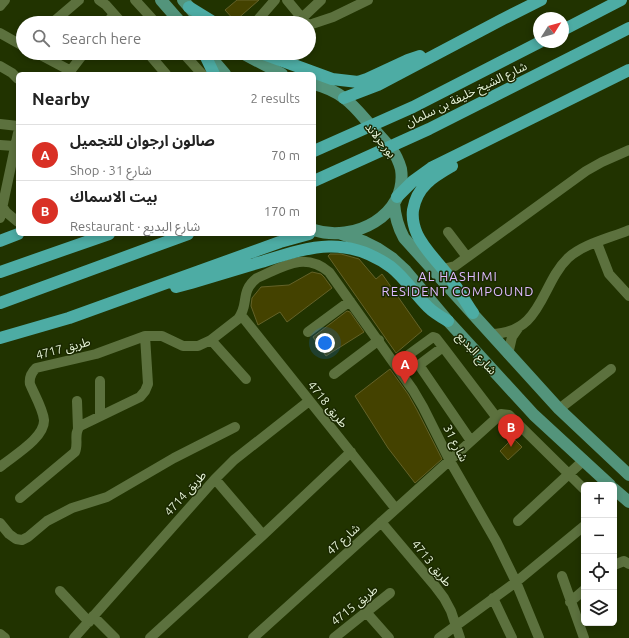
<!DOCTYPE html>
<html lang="en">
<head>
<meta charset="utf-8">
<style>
  :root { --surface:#fff; --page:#f2f2f2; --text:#222; --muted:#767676; --line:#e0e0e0; --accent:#d93025 }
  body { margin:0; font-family:Ubuntu,"Noto Sans Arabic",sans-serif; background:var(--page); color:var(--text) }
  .controls { position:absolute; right:12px; bottom:12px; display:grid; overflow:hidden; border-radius:6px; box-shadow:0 2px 6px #0003 }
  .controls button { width:36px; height:36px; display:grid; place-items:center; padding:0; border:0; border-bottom:1px solid var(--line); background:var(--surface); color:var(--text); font:20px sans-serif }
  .compass { position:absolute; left:533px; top:12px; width:36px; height:36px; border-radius:50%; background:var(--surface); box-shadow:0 2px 6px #0003; rotate:53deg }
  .you { position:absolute; left:325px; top:343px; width:14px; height:14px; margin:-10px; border:3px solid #fff; border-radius:50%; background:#1a73e8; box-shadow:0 0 0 6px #1a73e833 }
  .badge { display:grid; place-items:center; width:26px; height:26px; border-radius:50%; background:var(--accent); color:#fff; font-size:13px; font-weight:700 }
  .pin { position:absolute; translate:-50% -33px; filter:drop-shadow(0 1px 2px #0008) }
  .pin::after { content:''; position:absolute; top:21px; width:14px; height:12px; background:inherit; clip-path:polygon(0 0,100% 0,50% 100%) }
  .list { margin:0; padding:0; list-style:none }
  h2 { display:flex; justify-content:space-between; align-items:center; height:52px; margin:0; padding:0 16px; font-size:17px }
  h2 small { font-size:13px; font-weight:400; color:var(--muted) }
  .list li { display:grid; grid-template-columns:26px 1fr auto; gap:12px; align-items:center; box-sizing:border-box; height:56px; padding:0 16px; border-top:1px solid var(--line) }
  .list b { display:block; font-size:15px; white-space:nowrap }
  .list p { margin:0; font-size:13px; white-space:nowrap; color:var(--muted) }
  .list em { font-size:13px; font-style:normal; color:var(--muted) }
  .icon { flex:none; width:22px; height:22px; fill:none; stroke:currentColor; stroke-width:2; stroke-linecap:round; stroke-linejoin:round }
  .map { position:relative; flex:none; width:629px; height:638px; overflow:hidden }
  .search { position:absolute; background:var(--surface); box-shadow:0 2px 6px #0003; left:16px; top:16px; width:300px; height:44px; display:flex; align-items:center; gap:10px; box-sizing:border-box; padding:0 14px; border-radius:22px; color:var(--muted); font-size:15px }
  .panel { position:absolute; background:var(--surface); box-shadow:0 2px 6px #0003; left:16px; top:72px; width:300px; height:164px; border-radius:6px }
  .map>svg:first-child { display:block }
</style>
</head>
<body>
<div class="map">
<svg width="629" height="638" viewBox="0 0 629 638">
  <rect width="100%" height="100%" fill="#213300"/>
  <path fill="#444200" stroke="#646228" d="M237,0H259L235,21L225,10Z
    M330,254H341L359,259L376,279L382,274L422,331L396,353L328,256Z
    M312,272L321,274L324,277L332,288L287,322L280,312L258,325L251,306L252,298L261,287L289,285Z
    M347,311L350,312L364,332L326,356L313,337Z
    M390,369L408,394L417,410L442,459L415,483L388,448L355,396Z
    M513,438L522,447L508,460L500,451Z"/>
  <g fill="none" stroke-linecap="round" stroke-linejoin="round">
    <path stroke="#5c713e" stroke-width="10" d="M99,0L106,5L122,23
      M135,0L156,23
      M287,0L306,23
      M0,6L5,0
      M302,18L321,0
      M52,23L79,0
      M107,23L114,14
      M255,23L275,0
      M309,25L333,17L368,0
      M0,33L23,46
      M37,53L71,71
      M148,53L166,74
      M183,53L202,74
      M0,66L12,73L18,79
      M68,74L84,53
      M0,124L18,126
      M0,145L14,146
      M2,206L6,212L18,222
      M0,218L18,133
      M448,232L467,257
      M597,243L609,274L629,296
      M443,269L455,266L586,171L602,162L629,150
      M241,315L396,509
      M308,332L350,301
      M491,334C543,333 540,285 568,258C583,244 610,238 629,230
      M211,340L246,379
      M508,354L512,337L519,327
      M396,364L433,337L436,338L443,347
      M334,374L379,340
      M100,381V416
      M77,401L78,429
      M559,409L611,369
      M471,441L419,365L443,347L497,418
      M0,467C13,456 45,438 44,420C43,409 34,394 30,384C29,378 31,373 36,368L96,354L145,336H162L183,346H198L211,340L238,319C250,304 239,292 257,278C283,267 304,251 329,272L413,390L423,407L450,461L496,541L516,582L539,638
      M215,479L263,535
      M20,498L75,452C79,443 73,434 80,426L140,397L145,391L148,384L145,336
      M518,521L584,460
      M381,522L435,586L444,598L451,611L460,638
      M0,523L9,534L16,539L22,540L28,537L47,521L72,508L107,497L174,458L235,427
      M614,565L624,561L629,564
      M562,576L584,638
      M60,591L89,622
      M493,598L512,638
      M570,602L584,590
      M366,612L389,638
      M93,616L115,638
      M0,634L5,638
      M74,638L215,479L234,460L309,401
      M150,638L263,535L351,452
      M253,638L501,414L509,415L584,489
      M334,638L390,593
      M439,638L516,582L584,526"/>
    <path stroke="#53947b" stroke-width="12" d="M161,0L181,23
      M183,0L203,23
      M207,53L225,74
      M242,53L282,74
      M314,84C325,87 335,91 344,98C355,106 363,117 372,127C378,134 386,142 392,150C396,155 399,162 401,169C408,216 353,243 314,230
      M394,203C395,217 398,227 404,238L559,409L629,475
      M339,233L365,242L377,248L392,258L406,271L448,321L534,415L610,485
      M614,489L629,502"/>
    <path stroke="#4daca4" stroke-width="12" d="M189,7L215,23
      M563,30L621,0
      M204,53L214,74
      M261,53L332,79L358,82L367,79L408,60L420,56
      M344,98L378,85L503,19L541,0
      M314,151L413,107L540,42
      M452,166C433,177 417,186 413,210C412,218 414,227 417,234C424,249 437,261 447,274C457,286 464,300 473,313
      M314,181L429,129L629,28
      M397,197L413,181L431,168L629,70
      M0,241L18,234
      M0,272L109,234
      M176,287L191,283C214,276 237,269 261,262C309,247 345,234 391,267C405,278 415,294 428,307C434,313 441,317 448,321
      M0,303L188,234
      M0,338L69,318L280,242L309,234"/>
  </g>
  <g text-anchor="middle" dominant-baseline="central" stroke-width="3" stroke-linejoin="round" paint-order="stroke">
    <g font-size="12" fill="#e6f3d7" stroke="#1a2801">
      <text transform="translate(466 94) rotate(-26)">شارع الشيخ خليفة بن سلمان</text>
      <text transform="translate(381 140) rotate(51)">بورجرلاند</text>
      <text transform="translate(63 348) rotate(-15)">طريق 4717</text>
      <text transform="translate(477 353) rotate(48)">شارع البديع</text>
      <text transform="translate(328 404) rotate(51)">طريق 4718</text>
      <text transform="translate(456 443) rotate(63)">شارع 31</text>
      <text transform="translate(185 493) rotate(-48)">طريق 4714</text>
      <text transform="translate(343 539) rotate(-42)">شارع 47</text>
      <text transform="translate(432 563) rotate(51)">طريق 4713</text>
      <text transform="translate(354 605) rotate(-39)">طريق 4715</text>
    </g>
    <g font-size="13" letter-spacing="1" fill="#ddbafe" stroke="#1a2801">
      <text x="458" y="276">AL HASHIMI<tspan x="458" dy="15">RESIDENT COMPOUND</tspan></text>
    </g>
  </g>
</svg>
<div class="controls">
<button>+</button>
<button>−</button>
<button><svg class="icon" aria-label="locate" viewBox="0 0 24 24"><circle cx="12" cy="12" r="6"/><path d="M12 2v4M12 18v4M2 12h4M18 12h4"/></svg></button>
<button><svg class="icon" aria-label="layers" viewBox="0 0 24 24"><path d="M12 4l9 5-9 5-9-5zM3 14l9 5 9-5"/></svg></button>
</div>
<svg class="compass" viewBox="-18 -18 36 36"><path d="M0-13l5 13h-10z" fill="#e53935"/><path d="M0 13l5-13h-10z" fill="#767676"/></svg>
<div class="you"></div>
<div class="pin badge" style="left:405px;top:384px">A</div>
<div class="pin badge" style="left:511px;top:447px">B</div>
<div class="search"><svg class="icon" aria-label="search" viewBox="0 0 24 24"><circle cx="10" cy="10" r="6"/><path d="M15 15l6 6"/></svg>Search here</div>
<section class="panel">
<h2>Nearby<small>2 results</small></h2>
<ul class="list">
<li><span class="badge">A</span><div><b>صالون ارجوان للتجميل</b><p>Shop · شارع 31</p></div><em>70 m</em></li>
<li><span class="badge">B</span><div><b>بيت الاسماك</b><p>Restaurant · شارع البديع</p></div><em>170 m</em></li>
</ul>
</section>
</div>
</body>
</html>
